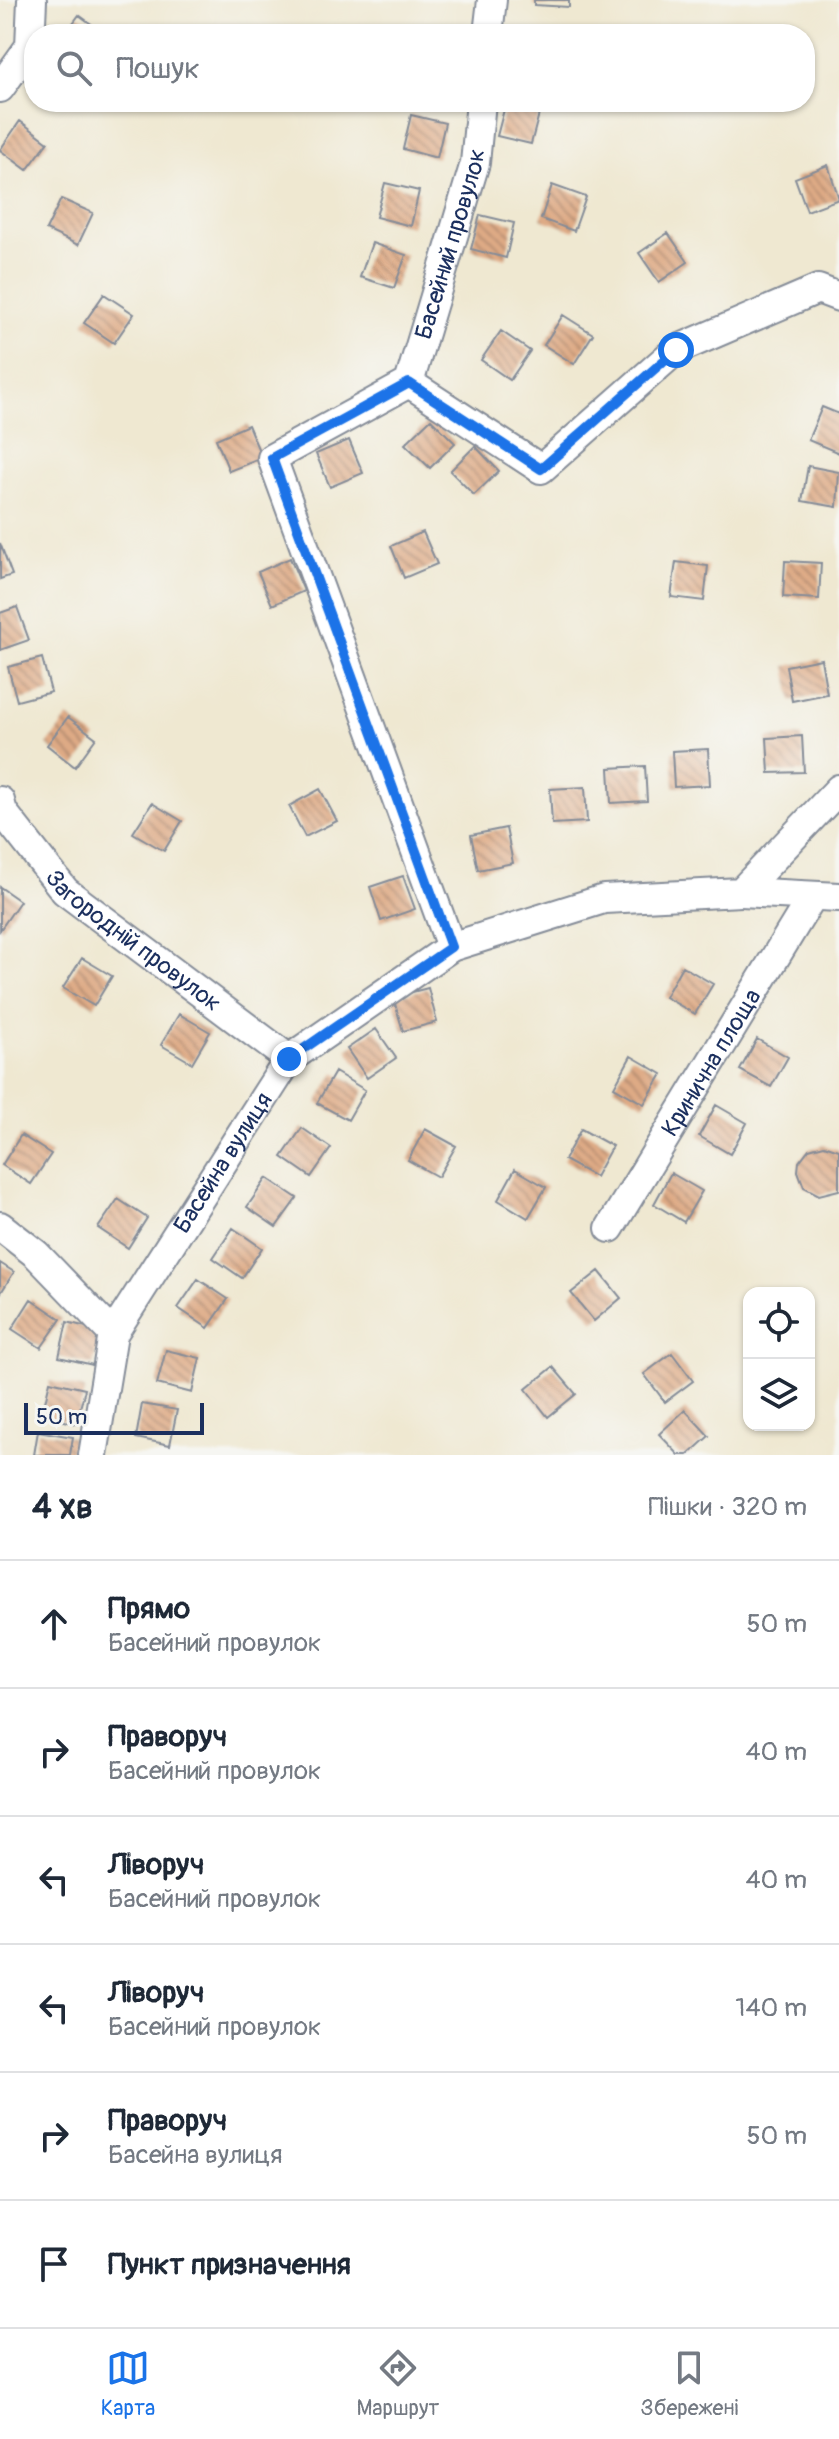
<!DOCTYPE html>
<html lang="uk">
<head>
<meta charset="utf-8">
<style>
  :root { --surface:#fff; --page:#f2f2f3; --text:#1f2937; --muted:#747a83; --line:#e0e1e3; --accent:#1a73e8 }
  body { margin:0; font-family:Pangolin,sans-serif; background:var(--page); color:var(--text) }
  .controls { position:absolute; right:24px; bottom:24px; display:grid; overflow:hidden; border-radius:16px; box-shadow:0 2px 6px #0004 }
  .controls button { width:72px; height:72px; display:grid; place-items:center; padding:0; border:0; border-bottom:2px solid var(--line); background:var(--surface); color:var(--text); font:40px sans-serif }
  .scale { position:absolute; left:24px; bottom:20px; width:180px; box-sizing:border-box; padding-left:8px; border:4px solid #1b2f5e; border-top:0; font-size:22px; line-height:28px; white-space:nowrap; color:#1b2f5e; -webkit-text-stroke:6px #f6f6f2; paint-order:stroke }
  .stop { position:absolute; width:24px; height:24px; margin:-18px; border:6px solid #1a73e8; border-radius:50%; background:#fff }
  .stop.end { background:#1a73e8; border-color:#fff; box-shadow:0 2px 8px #0008 }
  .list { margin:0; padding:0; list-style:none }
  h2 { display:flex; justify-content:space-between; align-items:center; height:104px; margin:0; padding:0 32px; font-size:34px }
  h2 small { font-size:26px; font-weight:400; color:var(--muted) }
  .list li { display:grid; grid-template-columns:52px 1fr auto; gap:24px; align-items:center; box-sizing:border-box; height:128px; padding:0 32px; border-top:2px solid var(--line) }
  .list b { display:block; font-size:30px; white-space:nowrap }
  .list p { margin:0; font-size:26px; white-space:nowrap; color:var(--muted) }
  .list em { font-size:26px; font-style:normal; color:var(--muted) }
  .icon { flex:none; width:44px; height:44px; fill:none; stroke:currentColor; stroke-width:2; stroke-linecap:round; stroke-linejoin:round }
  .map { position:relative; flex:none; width:839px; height:1455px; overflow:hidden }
  .search { position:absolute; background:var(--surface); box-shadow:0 2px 6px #0004; left:24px; right:24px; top:24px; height:88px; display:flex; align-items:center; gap:20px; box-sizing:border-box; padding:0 28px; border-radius:32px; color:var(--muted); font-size:30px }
  .sheet { height:872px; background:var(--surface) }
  nav { display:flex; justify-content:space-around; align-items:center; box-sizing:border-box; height:112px; border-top:2px solid var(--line); background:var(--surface); font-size:22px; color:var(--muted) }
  nav a { display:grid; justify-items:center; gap:4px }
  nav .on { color:var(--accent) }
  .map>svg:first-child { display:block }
</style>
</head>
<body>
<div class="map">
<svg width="839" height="1455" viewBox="0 0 839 1455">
  <defs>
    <pattern id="building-back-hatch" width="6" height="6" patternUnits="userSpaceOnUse" patternTransform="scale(2)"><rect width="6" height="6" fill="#deaa85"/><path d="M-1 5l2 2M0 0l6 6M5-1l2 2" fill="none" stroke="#b38b70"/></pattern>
  </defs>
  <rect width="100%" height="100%" fill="#f6f6f2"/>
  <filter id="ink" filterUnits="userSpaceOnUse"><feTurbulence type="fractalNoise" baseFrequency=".0125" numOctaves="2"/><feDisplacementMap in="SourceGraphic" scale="16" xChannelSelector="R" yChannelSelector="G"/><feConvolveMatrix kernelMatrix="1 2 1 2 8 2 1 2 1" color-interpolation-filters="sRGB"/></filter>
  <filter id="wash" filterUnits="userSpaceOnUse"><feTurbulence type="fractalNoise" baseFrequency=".006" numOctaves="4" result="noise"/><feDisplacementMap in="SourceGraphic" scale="32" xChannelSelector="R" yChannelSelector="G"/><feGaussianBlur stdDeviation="1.8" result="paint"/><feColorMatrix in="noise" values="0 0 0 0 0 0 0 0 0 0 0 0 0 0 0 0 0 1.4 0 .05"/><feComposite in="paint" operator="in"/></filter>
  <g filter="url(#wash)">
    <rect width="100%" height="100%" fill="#efe8d1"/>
    <g id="blocks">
      <path fill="url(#building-back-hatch)" d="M534,0H569V7L534,5Z
        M79,15L105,34H65Z
        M506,102L540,110L531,144L497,136Z
        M575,102H597V106L575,104Z
        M411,115L445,123L437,158L403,149Z
        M20,121L48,142L27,170L0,150Z
        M828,165L839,199L807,211L795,178Z
        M385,183L419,191L411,226L376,217Z
        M552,185L586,197L574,231L541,219Z
        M61,199L93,213L78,245L46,230Z
        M480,215L514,223L506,258L471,249Z
        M668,233L688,262L659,282L639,253Z
        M372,243L406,255L394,288L360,277Z
        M104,294L134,314L114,343L84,323Z
        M563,315L593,334L574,364L544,345Z
        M501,331L530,351L510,380L481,360Z
        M822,407L839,414V453L808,440Z
        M431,419L455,443L430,468L405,444Z
        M248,425L262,458L229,471L216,439Z
        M349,440L363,473L330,487L316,454Z
        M475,446L499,471L474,495L450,471Z
        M808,466L839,472L837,507L802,501Z
        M423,532L437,564L404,578L391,546Z
        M0,543L12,575L0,579Z
        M290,558L304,591L272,605L258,572Z
        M785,561L821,563L819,599L783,597Z
        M676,562L708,566L704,601L671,597Z
        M17,607L29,640L0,650V613Z
        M42,658L51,692L17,701L8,667Z
        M821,659L827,694L792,701L786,666Z
        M68,717L96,738L75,767L47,745Z
        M802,736L804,772L769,773L767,738Z
        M708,749L710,785L674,787L672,751Z
        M645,766L647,801L611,803L609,768Z
        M585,787L587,822L552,824L550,789Z
        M320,789L337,821L305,837L289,806Z
        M152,803L182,821L164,851L133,833Z
        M506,828L513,863L478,870L471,835Z
        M403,876L415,909L381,921L370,887Z
        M0,887L20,901L0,930Z
        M82,958L112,976L94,1006L63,988Z
        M682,966L713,984L695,1014L665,997Z
        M428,988L437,1022L403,1031L393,997Z
        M179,1014L210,1032L192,1063L161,1045Z
        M376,1029L396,1058L367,1078L347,1049Z
        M757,1039L788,1057L771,1087L740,1070Z
        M631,1056L662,1074L644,1104L614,1087Z
        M335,1072L365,1090L348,1120L317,1103Z
        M716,1105L747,1123L730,1154L699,1136Z
        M302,1128L331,1148L311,1177L282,1157Z
        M425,1129L456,1146L438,1177L408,1160Z
        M581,1129L612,1146L595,1177L564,1160Z
        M21,1135L51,1154L31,1184L2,1165Z
        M824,1145L839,1150V1190L819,1195L804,1187L798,1171L799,1162L809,1149Z
        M515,1169L546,1187L528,1218L498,1200Z
        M671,1173L702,1191L684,1222L654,1204Z
        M267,1178L297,1198L276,1227L247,1207Z
        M118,1199L147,1218L128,1248L98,1228Z
        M233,1228L262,1248L242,1278L213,1258Z
        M0,1263L14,1272L0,1294Z
        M599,1271L621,1298L594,1321L571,1293Z
        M198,1279L228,1299L208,1328L178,1308Z
        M31,1299L61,1319L41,1348L12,1329Z
        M67,1322L102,1331L93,1365L59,1357Z
        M166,1350L200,1358L192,1393L157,1384Z
        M672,1353L693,1381L665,1402L644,1374Z
        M553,1367L576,1394L548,1417L526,1389Z
        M50,1381L85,1389L76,1424L42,1415Z
        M142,1404L177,1410L170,1445L136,1438Z
        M685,1410L709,1436L688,1455H679L659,1434Z
        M38,1431L73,1437L70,1455H34Z"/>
    </g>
  </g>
  <g filter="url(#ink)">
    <use href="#blocks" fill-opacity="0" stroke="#858c98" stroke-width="2"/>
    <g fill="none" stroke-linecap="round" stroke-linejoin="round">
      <defs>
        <g id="street">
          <path d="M488,34L492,0"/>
          <path d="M0,88L30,46L32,0"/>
          <path d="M409,383L541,469L676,350L818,289L839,297"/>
          <path id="s1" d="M0,801L3,812L65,891L289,1059"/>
          <path d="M741,892L839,897"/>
          <path id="s2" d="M451,947L272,458L409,383L475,163L481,102"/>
          <path d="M0,1226L36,1254L113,1334"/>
          <path id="s3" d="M610,1228L812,897"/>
          <path id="s4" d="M93,1455L113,1334L289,1059L451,947L604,899L741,892L839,789"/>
        </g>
      </defs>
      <use href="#street" stroke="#858c98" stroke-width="32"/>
      <use href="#street" stroke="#fff" stroke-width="28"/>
    </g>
  </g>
  <g fill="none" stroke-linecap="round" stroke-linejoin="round" filter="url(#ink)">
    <path stroke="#1a73e8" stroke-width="10" d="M289,1059L451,947L272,458L409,383L541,469L676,350"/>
  </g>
  <g text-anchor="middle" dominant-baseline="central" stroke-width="6" stroke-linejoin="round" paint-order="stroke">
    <g font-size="24" fill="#1b2f5e" stroke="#f6f6f2">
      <text stroke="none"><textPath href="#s2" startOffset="822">Басейний провулок</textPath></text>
      <text stroke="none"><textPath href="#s1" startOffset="196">Загородній провулок</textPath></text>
      <text stroke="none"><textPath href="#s3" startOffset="194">Кринична площа</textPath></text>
      <text stroke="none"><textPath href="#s4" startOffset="326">Басейна вулиця</textPath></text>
    </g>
  </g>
</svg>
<div class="controls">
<button><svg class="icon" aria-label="locate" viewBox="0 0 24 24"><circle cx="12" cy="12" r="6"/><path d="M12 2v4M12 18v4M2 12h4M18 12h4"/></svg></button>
<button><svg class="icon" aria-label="layers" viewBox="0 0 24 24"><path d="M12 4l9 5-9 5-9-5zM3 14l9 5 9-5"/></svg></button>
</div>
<div class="scale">50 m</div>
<div class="stop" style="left:676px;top:350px"></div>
<div class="stop end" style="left:289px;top:1059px"></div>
<div class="search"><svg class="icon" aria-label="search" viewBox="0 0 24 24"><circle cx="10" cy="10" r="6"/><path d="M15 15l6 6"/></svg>Пошук</div>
</div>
<section class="sheet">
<h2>4 хв<small>Пішки · 320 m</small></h2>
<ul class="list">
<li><svg class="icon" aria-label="ahead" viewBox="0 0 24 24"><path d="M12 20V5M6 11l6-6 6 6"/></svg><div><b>Прямо</b><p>Басейний провулок</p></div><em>50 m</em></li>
<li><svg class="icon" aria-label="right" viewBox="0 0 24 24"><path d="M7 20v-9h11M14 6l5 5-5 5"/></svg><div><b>Праворуч</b><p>Басейний провулок</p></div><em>40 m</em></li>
<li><svg class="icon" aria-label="left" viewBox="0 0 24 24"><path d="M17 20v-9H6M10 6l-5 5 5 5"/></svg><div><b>Ліворуч</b><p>Басейний провулок</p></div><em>40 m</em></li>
<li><svg class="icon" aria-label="left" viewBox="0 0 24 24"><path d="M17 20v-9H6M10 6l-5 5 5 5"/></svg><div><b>Ліворуч</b><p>Басейний провулок</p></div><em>140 m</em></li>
<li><svg class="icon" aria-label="right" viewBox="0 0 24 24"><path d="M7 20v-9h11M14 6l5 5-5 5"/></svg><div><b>Праворуч</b><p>Басейна вулиця</p></div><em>50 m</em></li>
<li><svg class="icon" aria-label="arrive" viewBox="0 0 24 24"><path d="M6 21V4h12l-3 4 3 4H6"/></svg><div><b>Пункт призначення</b></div></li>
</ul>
</section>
<nav>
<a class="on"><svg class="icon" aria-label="map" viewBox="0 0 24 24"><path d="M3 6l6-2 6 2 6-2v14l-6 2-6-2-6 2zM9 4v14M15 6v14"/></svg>Карта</a>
<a><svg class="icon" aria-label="directions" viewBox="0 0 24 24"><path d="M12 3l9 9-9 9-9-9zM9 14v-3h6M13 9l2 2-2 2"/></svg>Маршрут</a>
<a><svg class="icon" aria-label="saved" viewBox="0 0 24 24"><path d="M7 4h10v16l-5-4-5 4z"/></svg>Збережені</a>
</nav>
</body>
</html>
